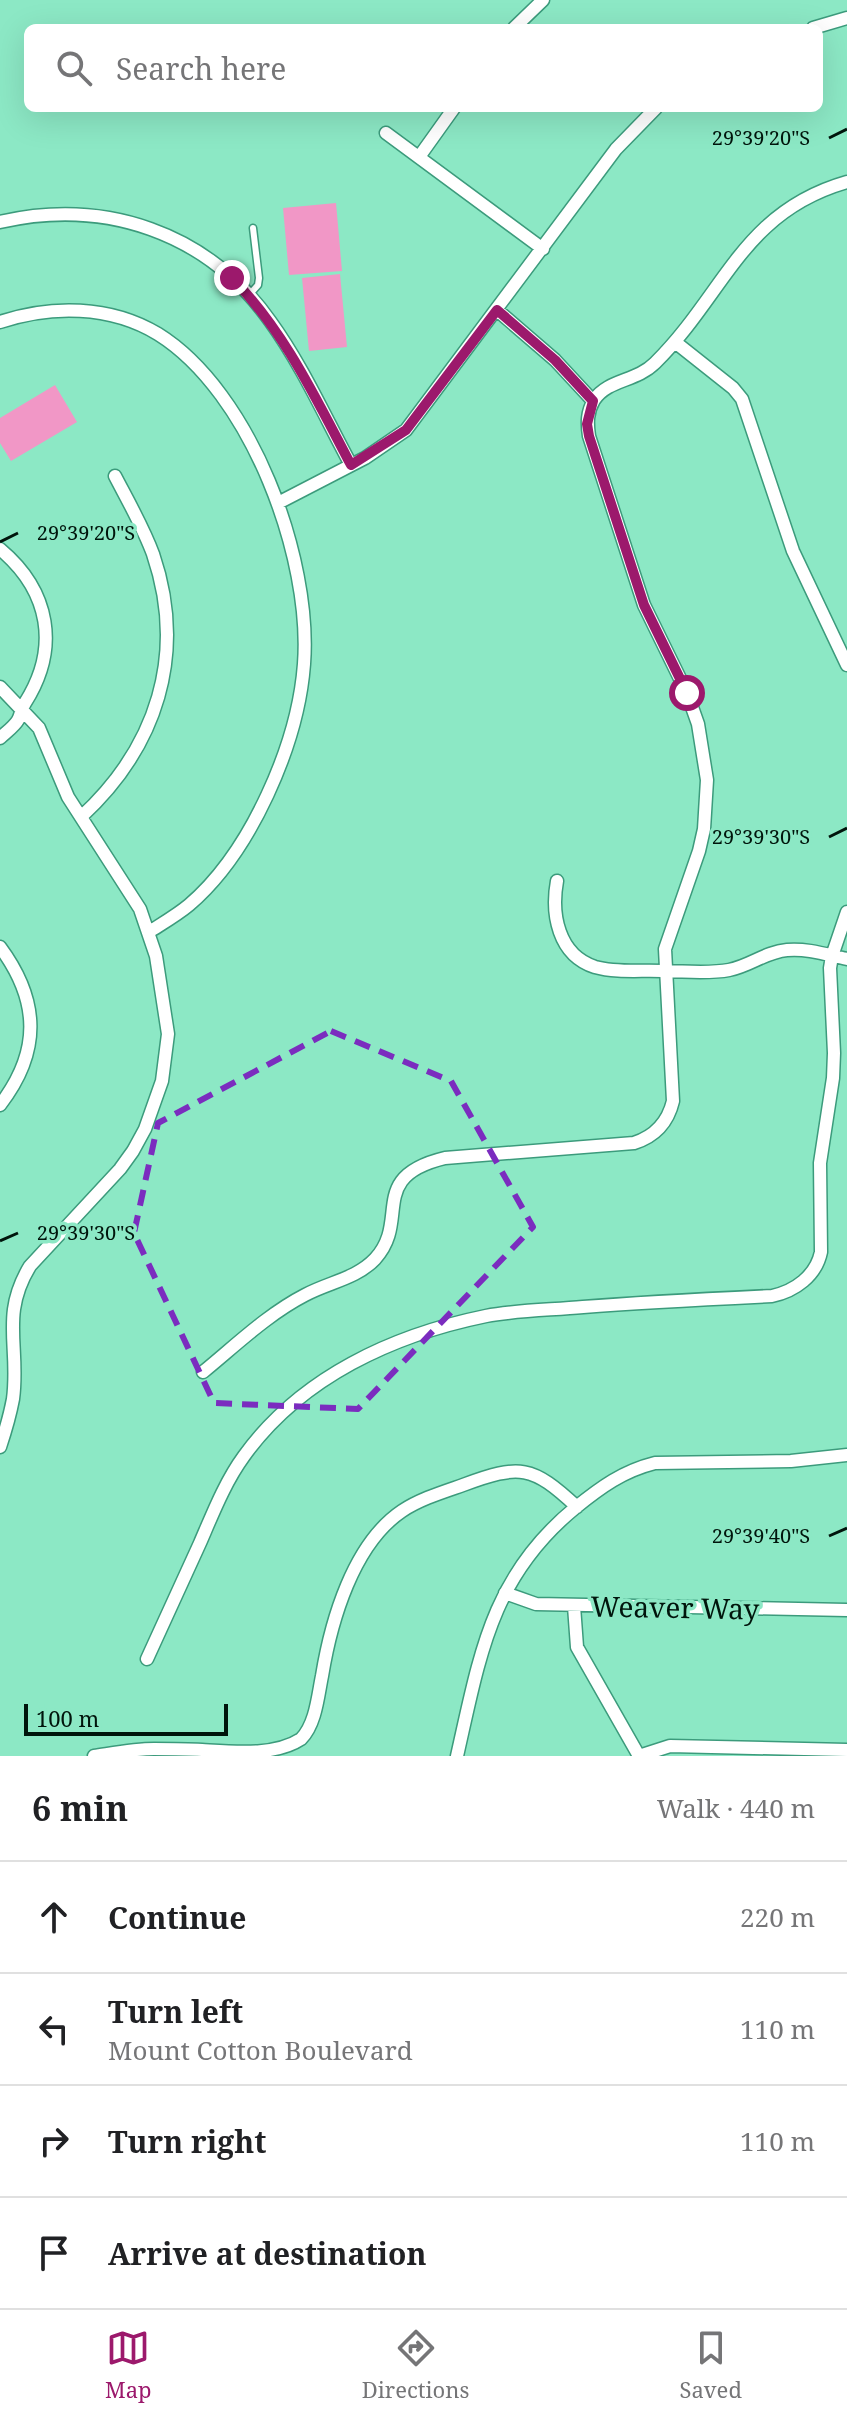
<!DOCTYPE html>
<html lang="en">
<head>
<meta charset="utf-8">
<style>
  :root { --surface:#fff; --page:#f6f6f6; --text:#202124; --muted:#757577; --line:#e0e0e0; --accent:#9c196c }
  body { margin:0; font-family:"Noto Serif",serif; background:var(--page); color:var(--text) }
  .scale { position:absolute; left:24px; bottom:20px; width:204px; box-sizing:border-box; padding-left:8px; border:4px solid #00150c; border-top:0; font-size:22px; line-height:28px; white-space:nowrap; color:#00150c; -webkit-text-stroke:6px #8ce8c5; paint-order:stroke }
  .stop { position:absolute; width:24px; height:24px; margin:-18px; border:6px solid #9c196c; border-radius:50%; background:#fff }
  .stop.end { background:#9c196c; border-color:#fff; box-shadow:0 2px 8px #0008 }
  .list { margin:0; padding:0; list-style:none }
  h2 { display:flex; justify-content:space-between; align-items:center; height:104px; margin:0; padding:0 32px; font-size:34px }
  h2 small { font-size:26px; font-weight:400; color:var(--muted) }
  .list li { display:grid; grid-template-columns:52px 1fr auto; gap:24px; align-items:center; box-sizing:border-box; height:112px; padding:0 32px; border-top:2px solid var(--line) }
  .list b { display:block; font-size:30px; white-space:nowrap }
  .list p { margin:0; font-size:26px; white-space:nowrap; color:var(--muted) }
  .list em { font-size:26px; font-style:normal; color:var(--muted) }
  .icon { flex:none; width:44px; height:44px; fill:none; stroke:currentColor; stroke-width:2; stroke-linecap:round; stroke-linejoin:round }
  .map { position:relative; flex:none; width:847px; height:1756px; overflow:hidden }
  .search { position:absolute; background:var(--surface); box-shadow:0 8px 32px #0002; left:24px; right:24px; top:24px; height:88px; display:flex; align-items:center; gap:20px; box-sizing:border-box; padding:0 28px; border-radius:12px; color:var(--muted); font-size:30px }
  .sheet { height:552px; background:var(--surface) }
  nav { display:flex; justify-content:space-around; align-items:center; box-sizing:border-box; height:112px; border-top:2px solid var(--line); background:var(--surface); font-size:22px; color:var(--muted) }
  nav a { display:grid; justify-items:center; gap:4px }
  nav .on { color:var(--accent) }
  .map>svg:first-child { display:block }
</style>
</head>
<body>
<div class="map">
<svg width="847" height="1756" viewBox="0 0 847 1756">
  <rect width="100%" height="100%" fill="#8ce8c5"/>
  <path fill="#f197c6" d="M336,203L342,271L289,275L283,208Z
    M340,274L347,347L309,351L302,278Z
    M55,385L77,422L11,461L0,443V418Z"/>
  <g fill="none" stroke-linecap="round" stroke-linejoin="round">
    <defs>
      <path id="service" d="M249,295L258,285L259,278L253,228"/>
      <path id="minor" d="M514,28L543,0
        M813,28L847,18
        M386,133L543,249
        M419,157L454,108
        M0,222C105,198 207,232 270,321C302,365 325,417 351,465
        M497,310L555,360L593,401
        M0,322C51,305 110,305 158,334C251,392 312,558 304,664C298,744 251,852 189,905C177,915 163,923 149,932
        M675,342L733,388L742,399L793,551L847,665
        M278,503L365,458L406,430L616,149L656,108
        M0,549C50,591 60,648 25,703C21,709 21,715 18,720C14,727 5,733 0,738
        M0,687L39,728L68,797L140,909L156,956L168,1034L162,1081L145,1129L133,1151L120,1169L30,1266C0,1315 20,1347 13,1399C10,1415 5,1432 0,1447
        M81,817C157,747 187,654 153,554C143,527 128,501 115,476
        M557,881C551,914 558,955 595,967C616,973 641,970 662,971C684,971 708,974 729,970C750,966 765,952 787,950C807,948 828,955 847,959
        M0,947C40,1001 41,1052 0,1105
        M203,1372C236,1345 268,1314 305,1295C329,1282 356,1279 375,1259C411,1220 366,1177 445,1158L634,1143C656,1136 668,1122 673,1101L665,949L699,851L704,829L707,780L698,724L687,693L644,605L589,436C587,423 587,412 594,400C608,379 636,382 655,363C725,294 742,212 847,182
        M505,1593L536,1604L847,1610
        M574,1606L577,1647L639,1756
        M147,1659C165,1620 182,1582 200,1543C213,1513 225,1482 244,1456C301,1377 393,1335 486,1316C518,1310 551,1310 583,1307C646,1302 709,1299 772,1296C795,1291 816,1276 821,1252L820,1163L833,1078L834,1053L830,968L832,956L847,912
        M94,1756C114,1753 134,1749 154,1749C170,1749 186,1749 202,1750C235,1752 275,1756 301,1739C316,1724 318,1695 322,1676C331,1621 353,1544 402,1511C420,1499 443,1492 463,1485C520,1464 532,1465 577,1507
        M457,1756C480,1655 491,1577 575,1508C601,1487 623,1471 655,1463L791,1461L847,1455
        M639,1756L670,1746L847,1750"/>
    </defs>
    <use href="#service" stroke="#3c9b7c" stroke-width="9"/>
    <use href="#minor" stroke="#3c9b7c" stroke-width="15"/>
    <use href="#service" stroke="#fff" stroke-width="6"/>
    <use href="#minor" stroke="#fff" stroke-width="12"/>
  </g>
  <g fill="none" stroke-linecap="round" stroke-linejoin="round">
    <path stroke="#9c196c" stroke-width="10" d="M232,278C285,332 316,399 351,465L406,430L497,310L555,360L593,401L587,424L589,436L644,605L687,693"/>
  </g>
  <path fill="none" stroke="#7b2cbf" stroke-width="6" stroke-dasharray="16 10" stroke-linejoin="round" d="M331,1031L451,1081L533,1227L358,1409L214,1403L134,1233L158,1123Z"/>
  <path fill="none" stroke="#00150c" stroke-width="3" d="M829,138L847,129M0,542L18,533M829,837L847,828M0,1241L18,1233M829,1536L847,1528"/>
  <g text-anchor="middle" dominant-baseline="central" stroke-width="7" stroke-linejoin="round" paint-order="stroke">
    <g font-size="28" fill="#00150c" stroke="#8ce8c5">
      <text transform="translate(675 1607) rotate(1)">Weaver Way</text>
    </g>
  </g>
  <g font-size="20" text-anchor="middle" fill="#00150c" stroke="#8ce8c5" stroke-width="7" stroke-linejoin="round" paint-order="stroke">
    <text x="761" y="145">29°39'20"S</text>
    <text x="86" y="540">29°39'20"S</text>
    <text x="761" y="844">29°39'30"S</text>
    <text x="86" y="1240">29°39'30"S</text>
    <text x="761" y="1543">29°39'40"S</text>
  </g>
</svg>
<div class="scale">100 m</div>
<div class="stop" style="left:687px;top:693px"></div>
<div class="stop end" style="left:232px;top:278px"></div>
<div class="search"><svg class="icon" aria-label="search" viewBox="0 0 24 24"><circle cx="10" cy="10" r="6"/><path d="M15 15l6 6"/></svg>Search here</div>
</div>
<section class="sheet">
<h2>6 min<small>Walk · 440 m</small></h2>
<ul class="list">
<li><svg class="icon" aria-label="ahead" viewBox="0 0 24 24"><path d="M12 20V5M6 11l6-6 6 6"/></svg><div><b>Continue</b></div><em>220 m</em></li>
<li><svg class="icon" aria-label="left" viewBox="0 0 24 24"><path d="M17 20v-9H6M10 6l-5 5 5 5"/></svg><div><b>Turn left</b><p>Mount Cotton Boulevard</p></div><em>110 m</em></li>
<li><svg class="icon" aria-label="right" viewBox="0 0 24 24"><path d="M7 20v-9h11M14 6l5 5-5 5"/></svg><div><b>Turn right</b></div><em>110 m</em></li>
<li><svg class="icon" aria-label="arrive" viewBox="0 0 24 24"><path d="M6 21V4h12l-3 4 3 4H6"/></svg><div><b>Arrive at destination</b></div></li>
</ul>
</section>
<nav>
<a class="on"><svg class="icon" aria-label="map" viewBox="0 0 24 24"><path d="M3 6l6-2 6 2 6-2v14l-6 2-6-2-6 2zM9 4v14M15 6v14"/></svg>Map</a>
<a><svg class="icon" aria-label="directions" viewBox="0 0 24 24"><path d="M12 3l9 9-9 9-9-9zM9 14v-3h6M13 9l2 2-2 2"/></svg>Directions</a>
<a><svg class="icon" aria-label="saved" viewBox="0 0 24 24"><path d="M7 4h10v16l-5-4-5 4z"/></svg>Saved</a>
</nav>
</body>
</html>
